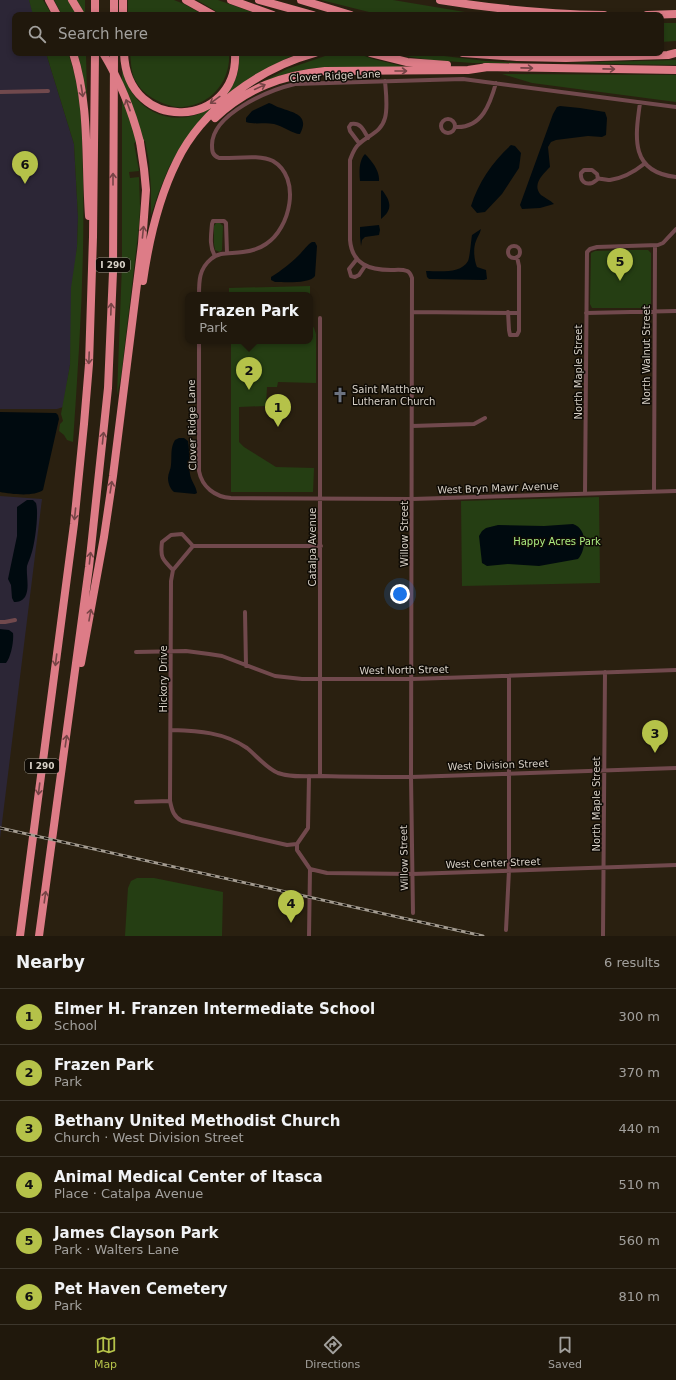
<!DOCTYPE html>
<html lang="en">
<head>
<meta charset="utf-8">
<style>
  :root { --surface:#20180c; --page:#2d251a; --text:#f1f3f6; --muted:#a2a09d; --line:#3d372d; --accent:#b5c249 }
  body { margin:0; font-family:"DejaVu Sans",sans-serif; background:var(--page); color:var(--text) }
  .you { position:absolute; left:400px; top:594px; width:14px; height:14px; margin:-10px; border:3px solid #fff; border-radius:50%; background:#1a73e8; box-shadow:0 0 0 6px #1a73e833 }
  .badge { display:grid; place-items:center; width:26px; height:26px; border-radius:50%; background:var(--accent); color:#111; font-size:13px; font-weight:700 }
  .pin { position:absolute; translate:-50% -33px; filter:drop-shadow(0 1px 2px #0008) }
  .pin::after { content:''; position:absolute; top:21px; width:14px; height:12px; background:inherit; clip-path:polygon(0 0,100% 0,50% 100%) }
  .popup { position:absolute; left:185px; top:292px; width:128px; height:52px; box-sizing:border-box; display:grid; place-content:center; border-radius:8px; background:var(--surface); filter:drop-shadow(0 1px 3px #0005); font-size:13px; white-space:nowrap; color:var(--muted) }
  .popup b { font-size:15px; color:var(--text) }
  .popup::after { content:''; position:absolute; left:50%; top:100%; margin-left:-8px; border:8px solid transparent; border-top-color:var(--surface) }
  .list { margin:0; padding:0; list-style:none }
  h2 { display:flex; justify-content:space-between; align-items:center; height:52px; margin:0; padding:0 16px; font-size:17px }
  h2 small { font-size:13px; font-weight:400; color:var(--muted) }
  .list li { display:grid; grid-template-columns:26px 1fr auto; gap:12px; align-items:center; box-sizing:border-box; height:56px; padding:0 16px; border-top:1px solid var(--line) }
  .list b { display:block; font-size:15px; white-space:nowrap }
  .list p { margin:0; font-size:13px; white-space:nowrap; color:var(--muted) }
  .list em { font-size:13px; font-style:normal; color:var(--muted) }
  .icon { flex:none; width:22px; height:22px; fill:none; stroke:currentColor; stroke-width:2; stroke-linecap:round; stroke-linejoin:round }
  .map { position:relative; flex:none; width:676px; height:936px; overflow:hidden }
  .search { position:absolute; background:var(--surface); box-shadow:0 2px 6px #0003; left:12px; right:12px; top:12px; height:44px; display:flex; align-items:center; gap:10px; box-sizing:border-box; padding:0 14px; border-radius:8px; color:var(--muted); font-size:15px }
  .sheet { height:388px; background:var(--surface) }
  nav { display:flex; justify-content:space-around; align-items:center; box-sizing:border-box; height:56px; border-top:1px solid var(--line); background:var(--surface); font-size:11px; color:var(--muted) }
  nav a { display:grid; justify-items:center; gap:2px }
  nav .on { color:var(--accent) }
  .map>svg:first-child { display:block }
</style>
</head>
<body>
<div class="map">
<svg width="676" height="936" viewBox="0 0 676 936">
  <rect width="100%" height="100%" fill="#2a2010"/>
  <path fill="#2c2636" d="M0,0H29L34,15H15V53H46L74,144L78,217L77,247L70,365L63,407L57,409H0Z
    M0,496L42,499L0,839Z"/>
  <path fill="#253e13" d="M29,0H43L52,15H33Z
    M54,0H85V15H62Z
    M128,0H174L184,4L204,15H128Z
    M197,0H218L260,15H220L214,10Z
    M321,0H393L483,15H381Z
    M661,23H676V41L661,42Z
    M46,53H68C83,93 82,137 83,179C85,266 79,354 73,442L67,440L64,435L59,431L60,424L63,421L61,414L70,365L71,288L77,247L78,217L74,144Z
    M77,53H86L87,98L81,66Z
    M130,53H229C231,81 211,105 183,107C176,108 167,105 160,102C149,97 141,91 135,80C131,72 131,62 130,53Z
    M239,53H302L287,58L246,81L179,150L169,167L158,194L151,215V189L149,162L145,141L134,143L139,171L129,172L130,178L139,177L140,207L139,226L121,377L117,395L122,264V65C125,75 127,85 133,94C161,133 216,121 235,80C239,72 239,62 239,53Z
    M328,53H356L373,59L406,67L313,68L282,75L260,83L287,69L328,55Z
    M386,53H419L486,61L526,63H473L430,60Z
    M676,60V65L565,63Z
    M502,74L676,75V102L532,83Z
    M216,223H220L223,226L222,250L220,252L215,250L214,244V226Z
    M627,250H648L651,253V303L650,306L646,308H592L590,304L591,253L595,251Z
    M310,286V295H229V288Z
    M310,309V322L314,328L316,334V383L278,382L277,387H267L266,406L239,407V442L244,447L276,467L314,468L313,492H231V341H310Z
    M599,497L600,583L462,586L461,501Z
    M137,878H154L223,892L222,936H125L128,888L131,881Z"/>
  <path fill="#000a0f" d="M269,103C273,104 276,107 281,108C294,113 310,115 300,134C296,135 282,126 274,124C265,122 255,125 246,122V118L252,111Z
    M560,106L580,108L605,112L607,118L606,135L602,137L588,136L556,140L551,142L548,147L550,167C544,173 531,185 541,195C545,198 550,200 554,204L540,208L522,209L520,205L553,114L557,107Z
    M511,145L515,146L521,153L519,168L502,194L485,212L477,213L471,206C478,183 493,161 511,145Z
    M365,154C372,161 380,171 379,181H360C359,172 359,160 365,154Z
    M382,190C391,201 393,210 381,219V191Z
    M379,225L380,230L379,235L365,237L362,240L361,246L360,236V227Z
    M481,229C480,234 477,237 476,241C473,248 474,260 477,267L486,270L487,279L484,280L429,279L427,277L426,271C439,271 461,274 468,261C470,256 471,241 472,235Z
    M312,242H315L317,246L315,276C310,284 285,282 275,282L271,280V277C282,270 290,264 299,255C303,251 308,244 312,242Z
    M0,412L56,413L58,415L59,419L43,490C34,497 11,494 0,492Z
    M179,438H184L188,441C190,452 188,463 190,474C191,481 196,486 197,493L195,494L174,492C170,489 168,483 168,478C168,473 171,469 171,465C172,456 170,448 175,440Z
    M27,500H33L36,503C39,513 35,544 31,555C30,559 28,562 27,566C26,576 30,588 25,597C22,601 19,602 14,602L12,598L11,585L8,579L17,536V507Z
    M573,524C588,529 586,550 578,559L539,566L508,564L487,566L482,563L479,536L482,531L486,528L498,525L544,526Z
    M0,629L9,630L13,633C14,641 11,657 6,663H0Z"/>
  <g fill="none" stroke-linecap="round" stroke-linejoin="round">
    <path stroke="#71494d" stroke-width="4" d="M385,81C386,93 388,107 385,118C381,133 368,135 359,144C354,148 352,155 350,160V240C352,264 369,270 391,270C396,270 402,269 407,271C410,272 411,275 412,278L411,777L413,913
      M0,92L48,91
      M640,103C635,138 630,172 676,177
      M441 126a7 7 0 1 1 14 0a7 7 0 1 1-14 0Z
      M456,127C482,128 490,104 496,83
      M359,143L350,131L349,127L351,124C361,122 364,131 368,138
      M598,179L597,174L592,170H584L581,173C580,181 585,185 592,183C595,182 596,180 598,179C600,178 607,180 610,180C624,178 634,172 644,164
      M508 252a6 6 0 1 1 12 0a6 6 0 1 1-12 0Z
      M215,256C209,246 211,235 212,224L213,221H224L226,223L227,253
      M357,259L349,269L351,276L355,277L359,275L365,266
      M199,295C199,281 199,269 211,259C220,251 231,254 243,252C251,251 259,249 266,244C290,229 302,178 273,161C259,154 234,159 219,158C212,155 212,151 212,145C212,114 269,90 295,84L463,79L676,107
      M412,312L519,313V266L517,257
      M508,312L509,330L510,335H517L519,331V313
      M586,313L676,311
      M320,318V776
      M199,341V471C202,487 215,497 231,498L412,499L676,491
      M412,426L474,424L485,418
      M654,492L655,246
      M585,494L587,252L590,249L597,247L658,245L663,243L676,229
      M173,570C162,559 160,557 162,542L171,535L182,534L193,546
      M245,612L246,666
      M0,622H5L15,620
      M136,652L186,651L209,654L222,656L275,676L302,679H412L676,670
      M172,730C198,731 224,732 247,748C257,756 266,768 278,773C292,778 308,776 323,776C353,777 382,777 411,777L676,768
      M309,776L308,828L297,844V850L310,869L309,936
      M136,802L170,801
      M297,844L287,845L182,821C174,817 172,811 170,801L171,581L173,570L193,546H321
      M310,869L327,873L412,874L676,865
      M506,930L509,870V676
      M603,936L605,672"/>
    <path stroke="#dd7c87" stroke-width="8" d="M49,0L57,15
      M72,0L81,15
      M123,0V15
      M186,0L213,15
      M231,0L273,15
      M259,0L313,15
      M301,0L351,15
      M440,0C494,9 549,14 604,15
      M95,15V0
      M114,15V0
      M647,15L676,14
      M73,53C90,106 85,161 89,216
      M124,53C127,136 239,128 235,53
      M371,53L407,62L447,65
      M463,53L517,57L566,58L668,55L676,53
      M485,67L676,70
      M215,118C247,88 282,75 325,71L468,70L488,67
      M143,281C149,239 158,199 177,161C202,109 260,68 315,53
      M81,663L104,537L113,476L142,244L146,190L144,169L140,142
      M20,936L74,524L84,424L89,364L93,237L95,53
      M39,936L89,567L108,388L113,272L114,53"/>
    <defs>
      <path id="rail" d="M0,828L483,936"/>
    </defs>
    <use href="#rail" stroke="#a39b90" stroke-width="3"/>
    <use href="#rail" stroke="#0f0b05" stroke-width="1.5" stroke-dasharray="4.5" stroke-linecap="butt"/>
    <path stroke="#dd7c87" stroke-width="8" d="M103,53C120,81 132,111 140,142"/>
  </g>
  <defs><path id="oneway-shaft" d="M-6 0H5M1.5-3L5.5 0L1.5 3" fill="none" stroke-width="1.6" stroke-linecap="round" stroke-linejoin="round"/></defs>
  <g stroke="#764446">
    <use href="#oneway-shaft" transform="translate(527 68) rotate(1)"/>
    <use href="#oneway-shaft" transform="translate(609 69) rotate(1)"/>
    <use href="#oneway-shaft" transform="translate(401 71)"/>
    <use href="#oneway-shaft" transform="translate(260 87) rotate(-25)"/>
    <use href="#oneway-shaft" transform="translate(82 91) rotate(81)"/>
    <use href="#oneway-shaft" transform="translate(215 100) rotate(144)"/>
    <use href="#oneway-shaft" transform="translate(128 105) rotate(-110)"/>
    <use href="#oneway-shaft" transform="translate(113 179) rotate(-90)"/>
    <use href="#oneway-shaft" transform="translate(143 232) rotate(-84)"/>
    <use href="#oneway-shaft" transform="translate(111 309) rotate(-88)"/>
    <use href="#oneway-shaft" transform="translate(89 358) rotate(92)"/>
    <use href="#oneway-shaft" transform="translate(103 438) rotate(-84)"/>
    <use href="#oneway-shaft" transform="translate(111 487) rotate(-81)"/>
    <use href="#oneway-shaft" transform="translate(75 514) rotate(96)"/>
    <use href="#oneway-shaft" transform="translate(90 558) rotate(-84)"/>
    <use href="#oneway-shaft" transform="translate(90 615) rotate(-80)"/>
    <use href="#oneway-shaft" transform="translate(56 660) rotate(97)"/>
    <use href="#oneway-shaft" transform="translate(66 741) rotate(-82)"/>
    <use href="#oneway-shaft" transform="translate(39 789) rotate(97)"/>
    <use href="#oneway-shaft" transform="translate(45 897) rotate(-82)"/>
  </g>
  <defs>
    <symbol id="church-bare" viewBox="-9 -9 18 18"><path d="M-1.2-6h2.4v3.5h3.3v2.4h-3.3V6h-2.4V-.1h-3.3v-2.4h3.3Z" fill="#6b7280" stroke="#0f0b05" stroke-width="2.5" paint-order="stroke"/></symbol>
  </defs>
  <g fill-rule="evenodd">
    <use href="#church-bare" x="329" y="384" width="22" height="22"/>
  </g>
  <g text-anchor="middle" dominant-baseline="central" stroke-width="3" stroke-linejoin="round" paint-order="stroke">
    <g fill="#0f0b05" stroke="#9c968d" stroke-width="1">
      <rect x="96" y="258" width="34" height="14" rx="3"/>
      <rect x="25" y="759" width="34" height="14" rx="3"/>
    </g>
    <g font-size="9" font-weight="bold" fill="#d8d1c7">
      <text x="113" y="265">I 290</text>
      <text x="42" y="766">I 290</text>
    </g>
    <g font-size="10" fill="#d8d1c7" stroke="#0f0b05">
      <text transform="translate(335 76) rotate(-3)">Clover Ridge Lane</text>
      <text transform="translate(646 355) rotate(-90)">North Walnut Street</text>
      <text transform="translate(578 372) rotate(-90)">North Maple Street</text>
      <text transform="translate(192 425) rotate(-91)">Clover Ridge Lane</text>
      <text transform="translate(498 488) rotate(-2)">West Bryn Mawr Avenue</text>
      <text transform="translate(404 534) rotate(-90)">Willow Street</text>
      <text transform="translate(312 547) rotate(-90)">Catalpa Avenue</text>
      <text transform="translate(404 670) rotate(-1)">West North Street</text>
      <text transform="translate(163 679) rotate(-90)">Hickory Drive</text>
      <text transform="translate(498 765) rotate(-2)">West Division Street</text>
      <text transform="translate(596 804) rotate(-90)">North Maple Street</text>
      <text transform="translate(404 858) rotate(-91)">Willow Street</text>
      <text transform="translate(493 863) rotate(-2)">West Center Street</text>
    </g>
    <g font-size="10" fill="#d8d1c7" stroke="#0f0b05" text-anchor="start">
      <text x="352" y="389">Saint Matthew<tspan x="352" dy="12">Lutheran Church</tspan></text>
    </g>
    <g font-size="10" fill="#abeb81" stroke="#0f0b05">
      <text x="557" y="541">Happy Acres Park</text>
    </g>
  </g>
</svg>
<div class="you"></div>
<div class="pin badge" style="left:278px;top:427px">1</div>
<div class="pin badge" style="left:249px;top:390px">2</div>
<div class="popup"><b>Frazen Park</b>Park</div>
<div class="pin badge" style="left:655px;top:753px">3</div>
<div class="pin badge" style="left:291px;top:923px">4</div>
<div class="pin badge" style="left:620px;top:281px">5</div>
<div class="pin badge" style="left:25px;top:184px">6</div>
<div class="search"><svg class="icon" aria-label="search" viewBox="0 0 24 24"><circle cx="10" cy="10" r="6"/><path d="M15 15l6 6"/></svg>Search here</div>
</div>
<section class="sheet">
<h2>Nearby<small>6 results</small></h2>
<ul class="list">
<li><span class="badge">1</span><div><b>Elmer H. Franzen Intermediate School</b><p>School</p></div><em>300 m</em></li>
<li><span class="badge">2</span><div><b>Frazen Park</b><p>Park</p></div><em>370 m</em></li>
<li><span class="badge">3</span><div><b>Bethany United Methodist Church</b><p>Church · West Division Street</p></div><em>440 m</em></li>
<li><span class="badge">4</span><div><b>Animal Medical Center of Itasca</b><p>Place · Catalpa Avenue</p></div><em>510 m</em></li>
<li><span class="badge">5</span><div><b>James Clayson Park</b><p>Park · Walters Lane</p></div><em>560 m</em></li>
<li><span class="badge">6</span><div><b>Pet Haven Cemetery</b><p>Park</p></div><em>810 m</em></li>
</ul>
</section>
<nav>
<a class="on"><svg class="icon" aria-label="map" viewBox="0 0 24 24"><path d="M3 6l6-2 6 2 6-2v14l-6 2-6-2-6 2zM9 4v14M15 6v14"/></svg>Map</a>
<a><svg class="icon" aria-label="directions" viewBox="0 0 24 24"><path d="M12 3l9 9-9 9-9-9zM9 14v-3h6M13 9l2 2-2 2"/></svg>Directions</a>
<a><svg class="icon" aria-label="saved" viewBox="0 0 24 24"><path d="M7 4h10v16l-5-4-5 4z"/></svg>Saved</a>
</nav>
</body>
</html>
